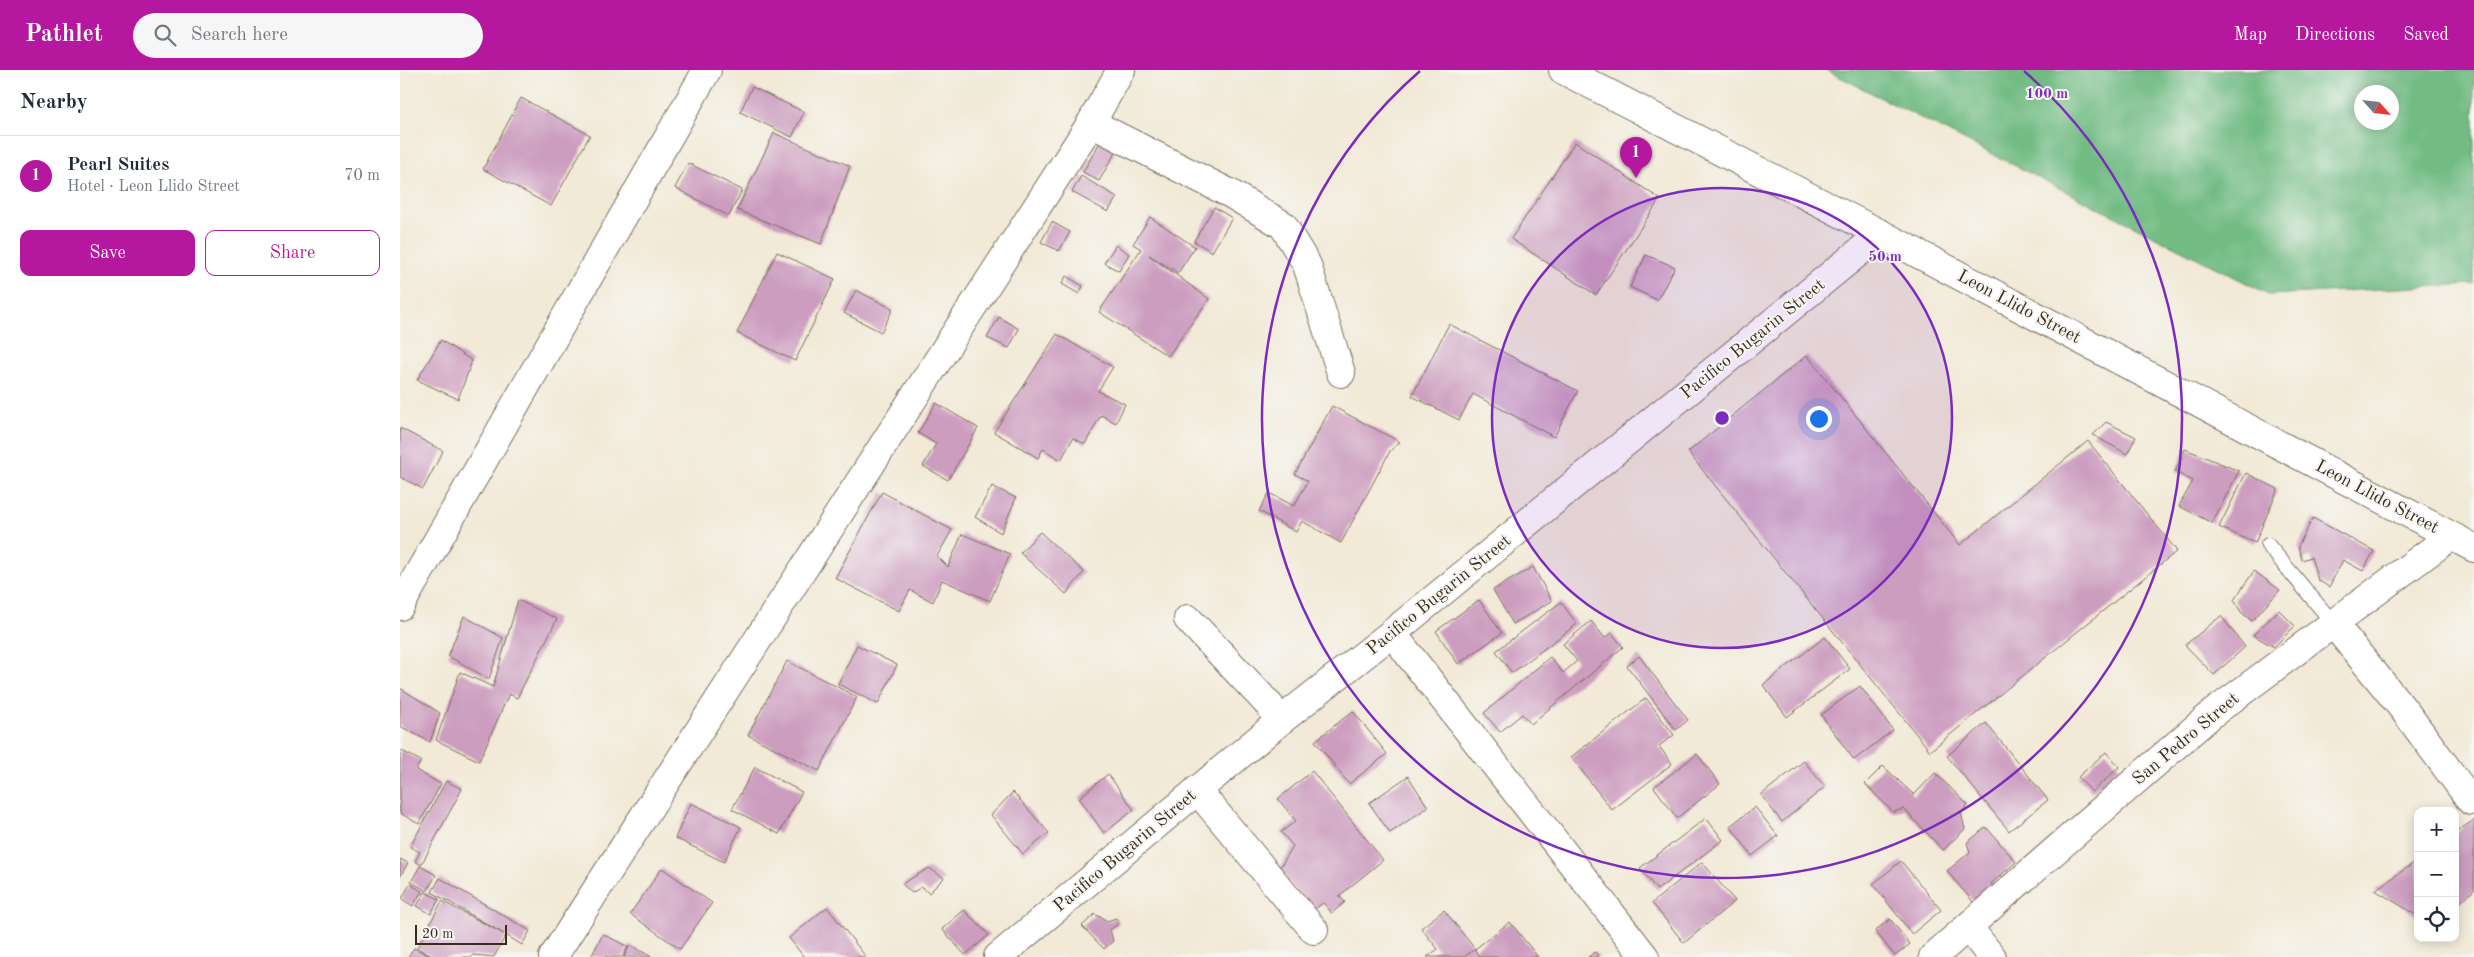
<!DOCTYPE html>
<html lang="en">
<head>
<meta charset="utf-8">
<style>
  :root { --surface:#fff; --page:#f6f6f7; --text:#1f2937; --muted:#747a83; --line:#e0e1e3; --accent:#b5179e }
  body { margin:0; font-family:"Old Standard TT",serif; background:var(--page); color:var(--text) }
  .controls { position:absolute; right:15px; bottom:15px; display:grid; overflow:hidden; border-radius:10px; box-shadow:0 2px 12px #0003 }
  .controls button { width:45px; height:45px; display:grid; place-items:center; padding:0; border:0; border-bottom:1px solid var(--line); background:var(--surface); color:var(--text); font:25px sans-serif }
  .compass { position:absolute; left:1954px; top:15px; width:45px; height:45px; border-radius:50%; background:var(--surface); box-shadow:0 2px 12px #0003; rotate:117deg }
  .scale { position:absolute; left:15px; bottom:12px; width:92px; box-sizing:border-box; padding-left:5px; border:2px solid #3b2a1e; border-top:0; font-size:14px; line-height:18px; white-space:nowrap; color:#3b2a1e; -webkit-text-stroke:4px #f6f6f2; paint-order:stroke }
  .you { position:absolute; left:1418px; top:348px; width:18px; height:18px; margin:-12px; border:4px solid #fff; border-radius:50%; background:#1a73e8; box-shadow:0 0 0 8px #1a73e833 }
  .badge { display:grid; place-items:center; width:32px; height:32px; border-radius:50%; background:var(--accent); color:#fff; font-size:16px; font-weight:700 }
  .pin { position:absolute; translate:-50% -41px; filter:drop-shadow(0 1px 2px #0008) }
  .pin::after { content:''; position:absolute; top:26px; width:18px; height:15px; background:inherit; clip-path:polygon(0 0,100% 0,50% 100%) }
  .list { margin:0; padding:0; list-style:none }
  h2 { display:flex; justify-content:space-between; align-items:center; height:65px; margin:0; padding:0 20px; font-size:21px }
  h2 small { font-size:16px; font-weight:400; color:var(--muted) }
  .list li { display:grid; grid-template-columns:32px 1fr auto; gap:15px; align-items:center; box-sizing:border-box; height:80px; padding:0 20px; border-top:1px solid var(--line) }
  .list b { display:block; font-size:19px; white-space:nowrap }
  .list p { margin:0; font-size:16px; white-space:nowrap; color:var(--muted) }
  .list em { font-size:16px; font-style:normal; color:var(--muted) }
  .actions { display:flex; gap:10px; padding:15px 20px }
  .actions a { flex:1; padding:11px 0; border:1px solid var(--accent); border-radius:10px; text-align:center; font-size:18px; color:var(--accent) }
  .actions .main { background:var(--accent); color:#fff }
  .icon { flex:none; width:28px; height:28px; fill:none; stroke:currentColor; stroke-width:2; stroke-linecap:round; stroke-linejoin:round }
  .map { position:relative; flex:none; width:2074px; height:887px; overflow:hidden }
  header { display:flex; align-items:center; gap:30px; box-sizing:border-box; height:70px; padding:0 25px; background:var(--accent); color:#fff }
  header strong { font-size:24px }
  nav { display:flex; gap:28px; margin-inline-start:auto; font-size:18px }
  .search { width:350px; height:45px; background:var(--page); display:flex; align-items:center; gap:12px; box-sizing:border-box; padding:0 18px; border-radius:28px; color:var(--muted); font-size:19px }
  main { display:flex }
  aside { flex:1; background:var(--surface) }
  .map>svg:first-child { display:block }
</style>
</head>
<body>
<header>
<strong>Pathlet</strong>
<div class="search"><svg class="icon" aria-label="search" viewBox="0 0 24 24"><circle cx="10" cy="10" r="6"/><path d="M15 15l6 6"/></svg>Search here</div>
<nav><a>Map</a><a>Directions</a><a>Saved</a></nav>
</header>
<main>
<aside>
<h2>Nearby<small></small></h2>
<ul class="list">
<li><span class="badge">1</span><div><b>Pearl Suites</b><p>Hotel · Leon Llido Street</p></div><em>70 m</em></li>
</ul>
<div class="actions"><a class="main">Save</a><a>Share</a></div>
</aside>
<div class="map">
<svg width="2074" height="887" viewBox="0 0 2074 887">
  <rect width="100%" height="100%" fill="#f6f6f2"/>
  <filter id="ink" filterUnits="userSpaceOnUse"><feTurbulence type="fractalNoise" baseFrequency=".02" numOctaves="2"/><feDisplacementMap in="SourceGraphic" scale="10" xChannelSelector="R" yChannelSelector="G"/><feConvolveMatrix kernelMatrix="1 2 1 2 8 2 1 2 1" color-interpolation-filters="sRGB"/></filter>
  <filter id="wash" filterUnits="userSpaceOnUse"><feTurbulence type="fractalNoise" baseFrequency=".0096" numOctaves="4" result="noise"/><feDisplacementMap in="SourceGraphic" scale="20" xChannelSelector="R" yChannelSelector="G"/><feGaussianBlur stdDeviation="1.12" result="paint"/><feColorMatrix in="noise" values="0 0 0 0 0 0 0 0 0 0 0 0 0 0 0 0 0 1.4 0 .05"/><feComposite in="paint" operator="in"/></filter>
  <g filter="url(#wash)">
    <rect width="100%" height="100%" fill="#f2e9d6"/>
    <path fill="#72bc84" stroke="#567351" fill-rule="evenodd" d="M1426,0H2074V214L1870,225ZM1962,22H1992V52H1962Z"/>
    <g id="blocks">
      <path fill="#cc9dbf" d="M352,17L404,42L392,67L340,42Z
        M121,28L190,65L151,136L83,99Z
        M374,63L450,96L421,174L337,140Z
        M703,67L719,76L699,111L683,102Z
        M1175,72L1260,129L1196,225L1111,169Z
        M288,93L342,120L329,146L275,118Z
        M681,106L717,127L708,142L672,122Z
        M814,137L832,148L812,182L794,171Z
        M750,147L795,177L778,203L749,185L809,229L768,286L699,242L741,179L733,174Z
        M652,152L670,162L659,181L641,172Z
        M716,175L729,184L719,201L704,193Z
        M377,182L435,209L395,291L337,263Z
        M1246,185L1275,197L1257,230L1230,217Z
        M666,206L683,216L679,224L662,214Z
        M456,220L493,239L481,262L444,243Z
        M599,247L619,259L609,278L587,268Z
        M1049,254L1178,321L1154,367L1073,324L1059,350L1012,326Z
        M657,264L713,297L698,321L725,334L716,353L701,345L685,374L673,368L661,390L643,379L638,388L594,362Z
        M41,270L72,291L58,329L17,310Z
        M1407,285L1560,475L1688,371L1777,481L1530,681L1288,382Z
        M536,333L578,358L548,410L523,396L536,374L518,363Z
        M932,336L1000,372L990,381L941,473L902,451L896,462L859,441L869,423L894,436L908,411L895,404Z
        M1706,352L1736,367L1727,384L1693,365Z
        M0,358L43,381L23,419L0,407Z
        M1785,379L1839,401L1812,453L1779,436L1793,411L1775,402Z
        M1846,403L1878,419L1855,473L1819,457Z
        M592,416L616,428L601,463L575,447Z
        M482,422L552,460L537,486L548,497L562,464L610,484L590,531L542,510L533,532L510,520L499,541L435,508Z
        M1913,448L1974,481L1963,501L1943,490L1929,517L1918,510L1911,487L1902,490L1898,476Z
        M640,462L684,502L666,524L620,483Z
        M1133,497L1152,531L1113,554L1093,520Z
        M1854,501L1880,520L1852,551L1841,542L1834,530Z
        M118,530L157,549L117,628L109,624L79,691L36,670L60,602L93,617Z
        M1079,530L1102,563L1058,594L1036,561Z
        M1161,532L1177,554L1112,603L1096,581Z
        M1879,540L1895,556L1874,577L1853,565Z
        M64,546L103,568L89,609L48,586Z
        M1821,546L1845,577L1814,605L1785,575Z
        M1191,551L1205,568L1212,563L1223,577L1131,654L1122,644L1100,662L1084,643L1150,587L1163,603L1177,591L1163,574Z
        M1425,567L1450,599L1387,647L1363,615Z
        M457,575L497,595L478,634L438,614Z
        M1239,586L1288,650L1276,660L1227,596Z
        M387,591L457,627L419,701L348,665Z
        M1460,616L1493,660L1454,690L1421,645Z
        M0,618L40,643L30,672L0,656Z
        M1246,628L1274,665L1259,676L1272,694L1212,740L1171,687Z
        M953,641L987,684L949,714L915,671Z
        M1586,653L1648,730L1609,761L1547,686Z
        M0,680L21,691L16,700L41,714L19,754L0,743Z
        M1706,682L1719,697L1692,722L1678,707Z
        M1297,684L1320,714L1277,748L1254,717Z
        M1404,691L1425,717L1382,752L1361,725Z
        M1483,696L1514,725L1535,703L1568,735L1561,743L1565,759L1543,780L1504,739L1493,742L1465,714Z
        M355,697L402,722L379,764L332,739Z
        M912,701L983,790L939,826L945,832L932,843L923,833L912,841L879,799L893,776L881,762L896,751L878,729Z
        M708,704L734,740L704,763L679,728Z
        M1008,706L1028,737L990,763L969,733Z
        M46,711L62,719L21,795L15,791L20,782L10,777Z
        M613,722L649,763L623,784L591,745Z
        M291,733L341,757L324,792L275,768Z
        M1355,737L1378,766L1352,786L1330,756Z
        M1306,748L1323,770L1257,820L1240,798Z
        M2074,750V820L2055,837V763Z
        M1586,757L1616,792L1591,814L1594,817L1574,833L1547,801L1570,782L1567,773Z
        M0,789L8,793L0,807Z
        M2018,790V846L1975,820Z
        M1501,791L1541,840L1512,864L1473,814Z
        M1302,792L1335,831L1284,873L1252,833Z
        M20,796L36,805L27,821L11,812Z
        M262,798L312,833L280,879L230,844Z
        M529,798L544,808L529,823L521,817L512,823L502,814Z
        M40,808L130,861L122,875L106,865L94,887L73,885L72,887H34L17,878L42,831L104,864L32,822Z
        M10,814L22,821L13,836L2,829Z
        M25,822L39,829L31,844L17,836Z
        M427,837L466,887H404L389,868Z
        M564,840L589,865L565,885L542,859Z
        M1044,840L1075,879L1064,887H1027L1038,879L1021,858Z
        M695,844L707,851L716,848L719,853L710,860L713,871L704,879L682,856Z
        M1490,849L1510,874L1495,886L1475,861Z
        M1110,852L1138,887H1079L1075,879Z
        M203,864L228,877L223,887H191Z
        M230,875L252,887H224Z
        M14,878L31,887H8Z
        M1195,882L1199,887H1188Z"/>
    </g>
  </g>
  <g filter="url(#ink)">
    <use href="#blocks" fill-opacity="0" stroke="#7b6d5e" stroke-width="1"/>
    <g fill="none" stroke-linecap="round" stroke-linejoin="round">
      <defs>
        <path id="lane" d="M1868,475L1933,553"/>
        <path id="street" d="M691,53L831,124L883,155L907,195L941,303
          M0,536L307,0
          M788,549L870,636L879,652
          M1933,553L2004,640L2071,731
          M992,563L1245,887
          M797,720L914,860
          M1568,857L1592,887
          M153,887L691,53L721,0
          M598,887L879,652L992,563L1481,164"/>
        <path id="secondary" d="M1163,0L1481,164L2074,478
          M1533,887L1813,643L2051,466"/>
      </defs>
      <use href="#lane" stroke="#7b6d5e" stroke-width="16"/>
      <use href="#street" stroke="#7b6d5e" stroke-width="30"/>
      <use href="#secondary" stroke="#7b6d5e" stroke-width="30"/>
      <use href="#lane" stroke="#fff" stroke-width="14"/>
      <use href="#street" stroke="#fff" stroke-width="28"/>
      <use href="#secondary" stroke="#fff" stroke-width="28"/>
    </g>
  </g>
  <circle cx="1322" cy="348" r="230" fill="#7b2cbf" fill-opacity=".12"/>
  <g fill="none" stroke="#7b2cbf" stroke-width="2.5">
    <circle cx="1322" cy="348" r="230"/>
    <path d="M1624 1A460 460 0 1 1 1020 1"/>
  </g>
  <g text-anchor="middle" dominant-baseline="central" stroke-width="4" stroke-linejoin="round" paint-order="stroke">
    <g font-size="18" fill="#3b2a1e" stroke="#f6f6f2">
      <text transform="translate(1619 237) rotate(28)">Leon Llido Street</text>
      <text transform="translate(1353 269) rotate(-39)">Pacifico Bugarin Street</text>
      <text transform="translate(1977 427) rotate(28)">Leon Llido Street</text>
      <text transform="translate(1039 525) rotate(-39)">Pacifico Bugarin Street</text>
      <text transform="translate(1786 669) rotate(-40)">San Pedro Street</text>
      <text transform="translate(725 781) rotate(-40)">Pacifico Bugarin Street</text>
    </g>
  </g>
  <circle cx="1322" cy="348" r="8" fill="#7b2cbf" stroke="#f6f6f2" stroke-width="2.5"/>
  <g font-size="15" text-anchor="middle" font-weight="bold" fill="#7b2cbf" stroke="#f6f6f2" stroke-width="4" stroke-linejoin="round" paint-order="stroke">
    <text x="1647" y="28">100 m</text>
    <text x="1485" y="191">50 m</text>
  </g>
</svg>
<div class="controls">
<button>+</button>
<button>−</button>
<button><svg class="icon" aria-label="locate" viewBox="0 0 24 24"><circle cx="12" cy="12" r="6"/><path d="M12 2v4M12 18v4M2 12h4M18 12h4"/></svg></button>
</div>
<svg class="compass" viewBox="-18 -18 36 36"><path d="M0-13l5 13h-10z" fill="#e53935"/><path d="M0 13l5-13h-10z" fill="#747a83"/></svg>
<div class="scale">20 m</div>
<div class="you"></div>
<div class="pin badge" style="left:1236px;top:108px">1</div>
</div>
</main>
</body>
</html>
